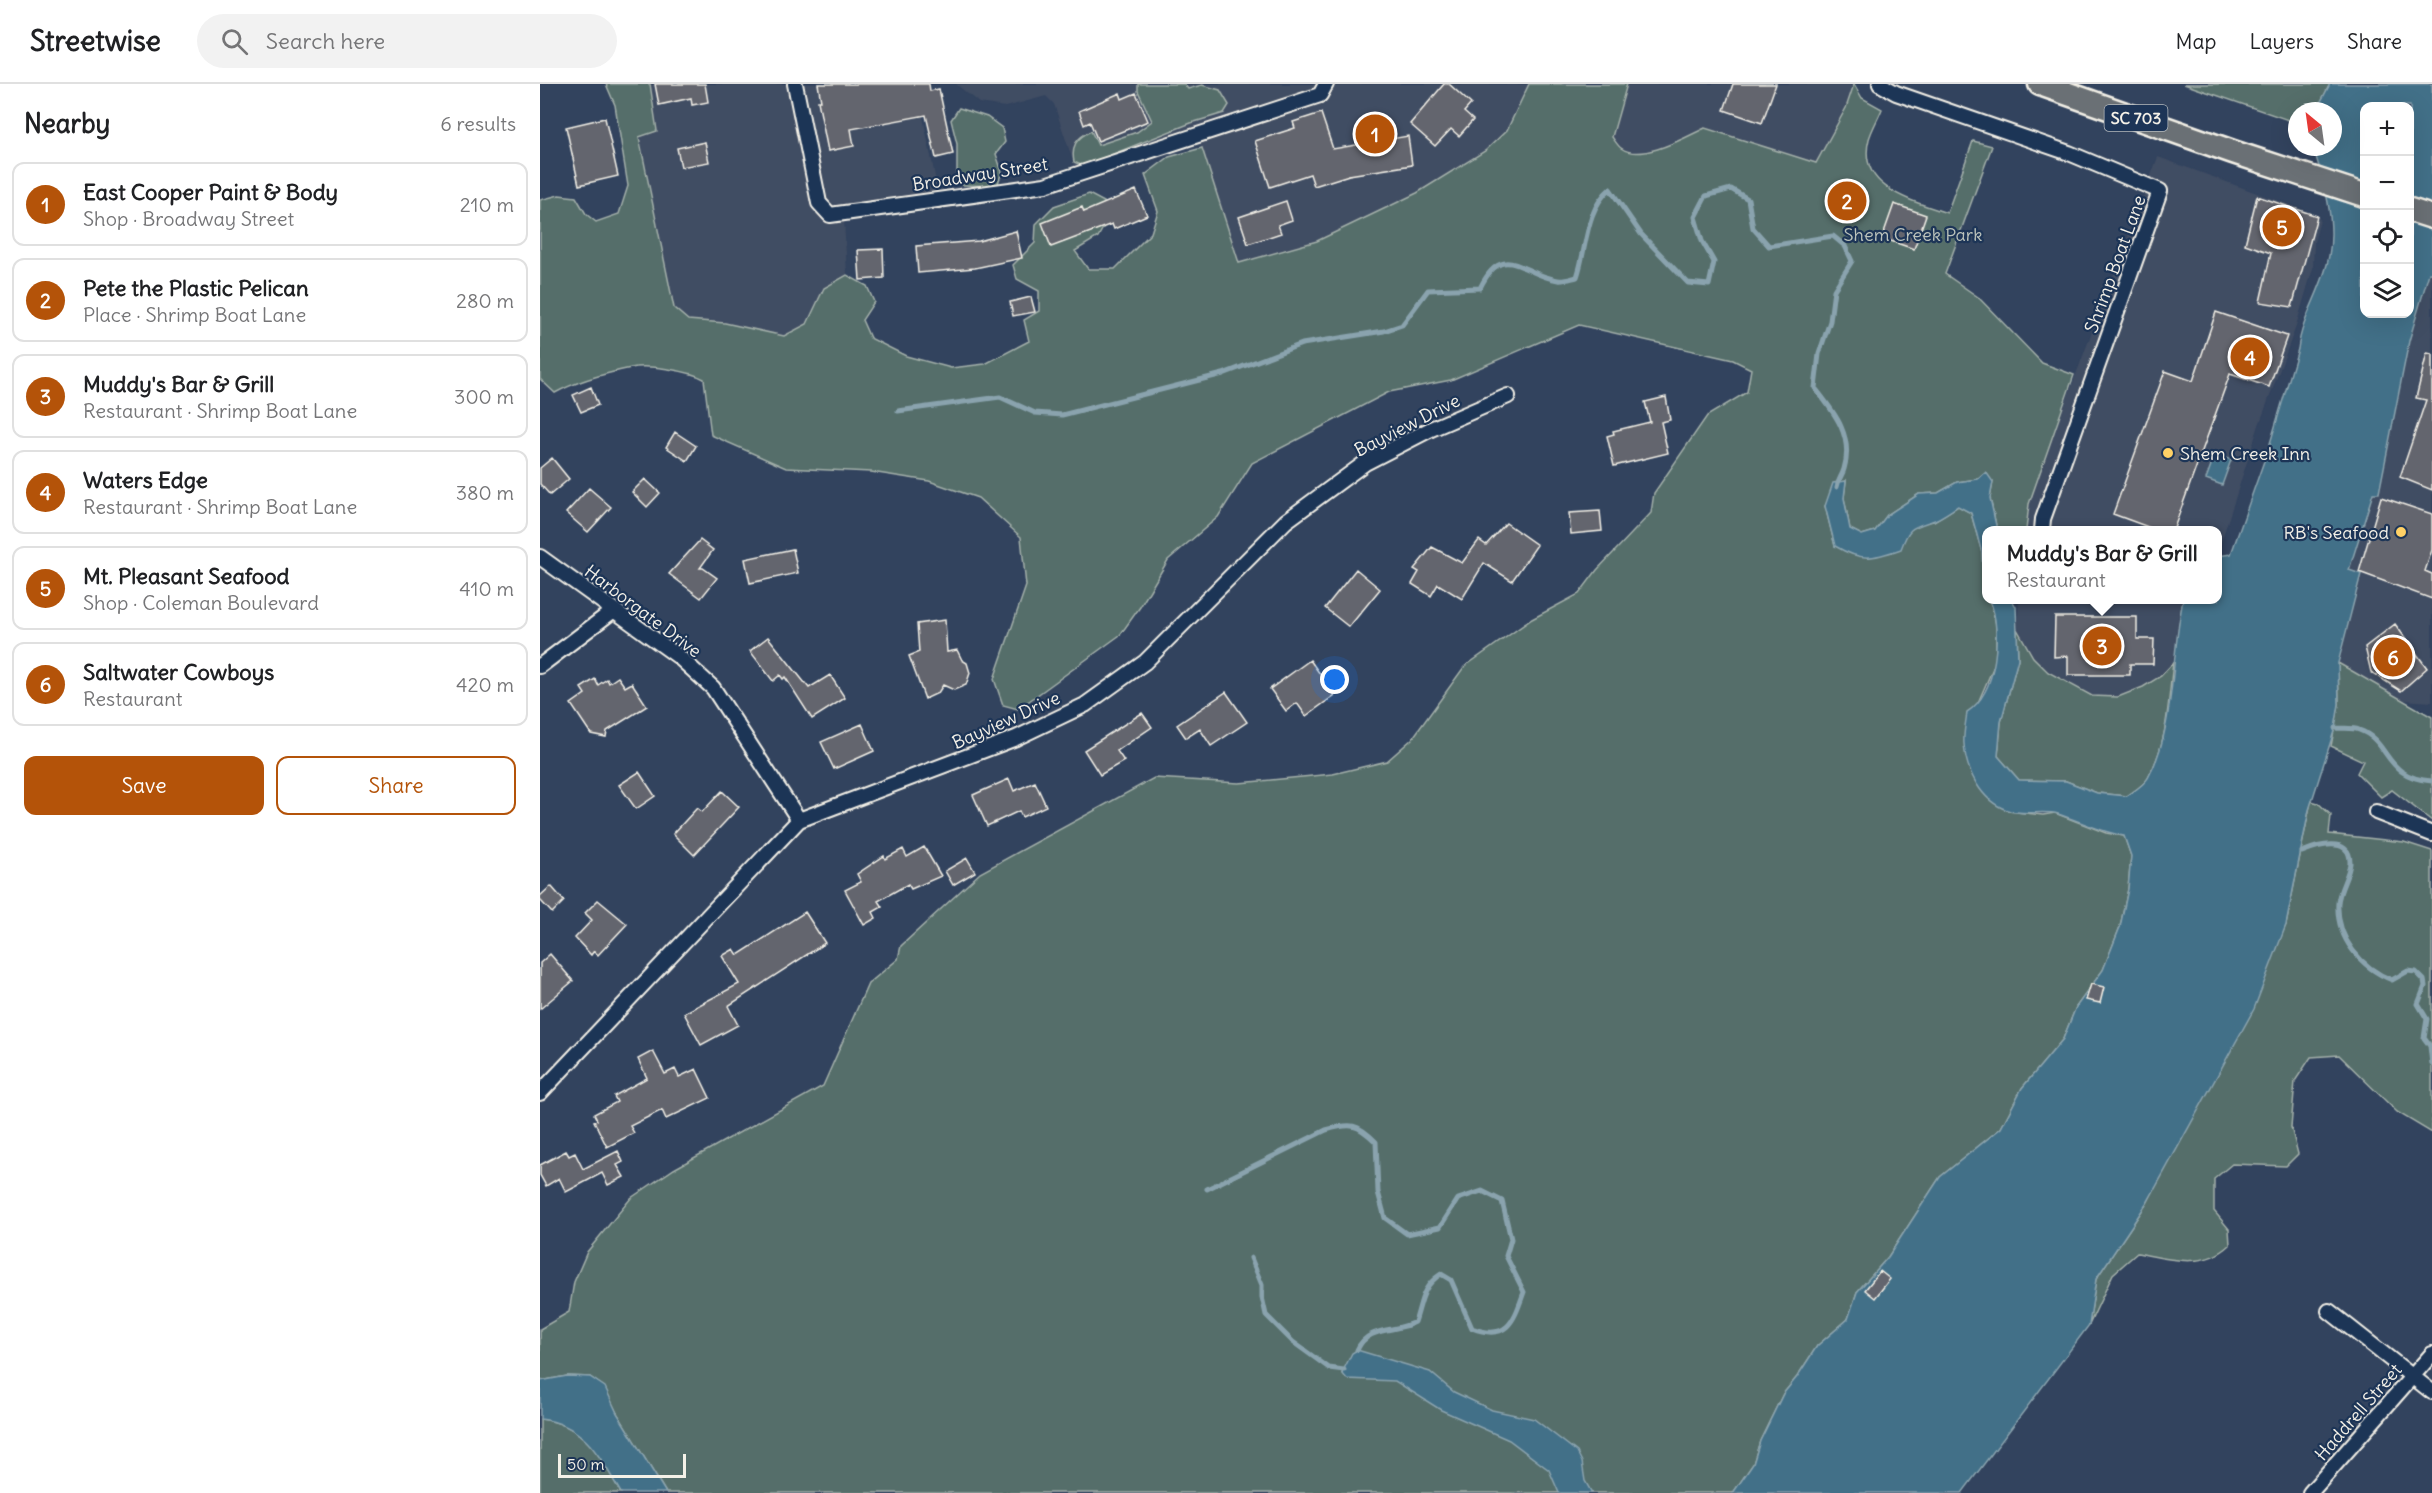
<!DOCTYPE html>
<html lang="en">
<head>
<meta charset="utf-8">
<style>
  :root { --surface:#fff; --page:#f2f2f2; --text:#202124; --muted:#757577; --line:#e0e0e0; --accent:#b45309 }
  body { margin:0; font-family:Delius,sans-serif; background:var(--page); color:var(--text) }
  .controls { position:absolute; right:18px; top:18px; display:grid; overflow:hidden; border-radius:12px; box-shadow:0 6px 24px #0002 }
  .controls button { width:54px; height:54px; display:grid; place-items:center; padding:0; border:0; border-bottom:2px solid var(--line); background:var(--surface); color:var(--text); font:30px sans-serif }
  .compass { position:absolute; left:1748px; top:18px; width:54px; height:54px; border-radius:50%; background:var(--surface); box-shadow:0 6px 24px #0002; rotate:331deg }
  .scale { position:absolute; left:18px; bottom:15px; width:128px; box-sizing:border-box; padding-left:6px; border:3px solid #f4f1e8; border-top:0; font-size:16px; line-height:21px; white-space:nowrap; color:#f4f1e8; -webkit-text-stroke:4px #1d3557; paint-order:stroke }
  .you { position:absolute; left:795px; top:596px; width:21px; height:21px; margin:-15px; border:4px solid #fff; border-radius:50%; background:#1a73e8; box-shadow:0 0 0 9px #1a73e833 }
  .badge { display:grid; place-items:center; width:39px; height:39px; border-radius:50%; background:var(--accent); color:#fff; font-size:20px; font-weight:700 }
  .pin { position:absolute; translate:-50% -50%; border:3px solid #fff; box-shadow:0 2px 6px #0006 }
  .popup { position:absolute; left:1442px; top:442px; width:240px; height:78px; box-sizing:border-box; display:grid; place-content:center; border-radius:12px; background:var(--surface); filter:drop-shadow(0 2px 4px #0005); font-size:20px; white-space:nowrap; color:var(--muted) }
  .popup b { font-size:22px; color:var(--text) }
  .popup::after { content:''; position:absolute; left:50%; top:100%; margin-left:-12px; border:12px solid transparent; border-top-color:var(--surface) }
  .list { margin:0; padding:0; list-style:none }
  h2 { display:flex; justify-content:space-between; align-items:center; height:78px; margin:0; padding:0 24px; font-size:26px }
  h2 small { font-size:20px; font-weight:400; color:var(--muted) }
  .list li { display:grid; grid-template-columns:39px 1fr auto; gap:18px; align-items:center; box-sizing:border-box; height:84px; margin:0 12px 12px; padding:0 12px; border:2px solid var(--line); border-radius:12px }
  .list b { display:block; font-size:22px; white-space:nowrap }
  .list p { margin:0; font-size:20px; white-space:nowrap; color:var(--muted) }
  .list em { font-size:20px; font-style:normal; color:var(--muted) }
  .actions { display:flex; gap:12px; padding:18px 24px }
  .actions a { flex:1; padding:14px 0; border:2px solid var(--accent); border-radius:12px; text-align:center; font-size:21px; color:var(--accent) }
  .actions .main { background:var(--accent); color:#fff }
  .icon { flex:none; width:33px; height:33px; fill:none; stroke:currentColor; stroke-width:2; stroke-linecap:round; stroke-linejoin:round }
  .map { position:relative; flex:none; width:1892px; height:1409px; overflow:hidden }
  header { display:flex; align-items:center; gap:36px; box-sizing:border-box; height:84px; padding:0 30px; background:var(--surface); border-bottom:2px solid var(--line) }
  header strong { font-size:28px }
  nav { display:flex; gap:33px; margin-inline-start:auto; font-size:21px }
  .search { width:420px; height:54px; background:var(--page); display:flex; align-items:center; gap:15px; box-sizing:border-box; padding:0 21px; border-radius:33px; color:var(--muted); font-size:22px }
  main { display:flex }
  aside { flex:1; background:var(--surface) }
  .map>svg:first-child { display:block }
</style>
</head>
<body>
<header>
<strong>Streetwise</strong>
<div class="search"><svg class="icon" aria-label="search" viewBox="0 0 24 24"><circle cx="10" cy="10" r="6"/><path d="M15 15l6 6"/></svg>Search here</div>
<nav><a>Map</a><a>Layers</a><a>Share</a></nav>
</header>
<main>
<aside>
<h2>Nearby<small>6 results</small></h2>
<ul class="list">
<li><span class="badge">1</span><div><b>East Cooper Paint &amp; Body</b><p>Shop · Broadway Street</p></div><em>210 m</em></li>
<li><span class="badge">2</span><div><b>Pete the Plastic Pelican</b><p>Place · Shrimp Boat Lane</p></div><em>280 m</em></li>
<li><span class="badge">3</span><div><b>Muddy's Bar &amp; Grill</b><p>Restaurant · Shrimp Boat Lane</p></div><em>300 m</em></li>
<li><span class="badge">4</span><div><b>Waters Edge</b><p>Restaurant · Shrimp Boat Lane</p></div><em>380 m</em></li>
<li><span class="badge">5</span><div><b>Mt. Pleasant Seafood</b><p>Shop · Coleman Boulevard</p></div><em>410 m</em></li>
<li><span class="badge">6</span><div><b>Saltwater Cowboys</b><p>Restaurant</p></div><em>420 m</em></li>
</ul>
<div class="actions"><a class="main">Save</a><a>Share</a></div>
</aside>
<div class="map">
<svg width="1892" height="1409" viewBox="0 0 1892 1409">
  <rect width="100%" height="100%" fill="#32435e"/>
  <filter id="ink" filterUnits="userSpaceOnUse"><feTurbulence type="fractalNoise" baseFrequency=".0167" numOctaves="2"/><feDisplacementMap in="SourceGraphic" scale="12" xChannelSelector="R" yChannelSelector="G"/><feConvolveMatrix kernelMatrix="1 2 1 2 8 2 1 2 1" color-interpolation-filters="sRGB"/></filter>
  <g filter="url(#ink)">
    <path fill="#414d63" d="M89,0H379L377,4L401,122L304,135L307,191L285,204L267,240L244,252L185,239L148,236L134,224Z
      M416,0H989L967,46L945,67L878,109L777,157L699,179L660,59L539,95L514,20L506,12L465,23L439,19Z
      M1087,0H1313L1306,24L1276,79L1165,44L1121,64L1098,70L1082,65L1072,53Z
      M1618,73L1777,131L1780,136L1774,158L1773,184L1755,245L1719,341L1678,467V446H1486L1489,420L1503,378Z
      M1889,188L1892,189V618L1863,616L1798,579L1821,490L1808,486L1833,408L1839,409L1869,257Z
      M1479,516H1643L1633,579L1621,592L1603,603L1578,613L1552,612L1508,588L1493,573L1477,545Z"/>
    <path fill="#546e6b" stroke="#a4b0aa" stroke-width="1.5" d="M66,0H110L117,47L99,53L134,224L148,236L185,239L244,252L267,240L284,204L307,191L327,202L334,218L322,236L330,254L366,272L411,284L445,280L489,257L484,236L499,227V207L477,195L473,181L495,159L496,140L514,122L549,110L564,118L568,135L558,153L535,167L548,185H575L611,149L618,127L605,91L629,73L662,64L699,179L777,157L877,109L945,67L967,46L989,0H1087L1072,53C1075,57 1078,62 1081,64C1101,79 1146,53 1165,44L1276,79L1306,24L1314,0L1322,14L1342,25C1338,35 1332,45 1329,55C1316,104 1373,117 1407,129L1433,57L1452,62L1405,190L1438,213L1502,279L1534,291L1489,420L1486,446H1457L1450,414L1453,398L1438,395L1417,398L1398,409L1379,410L1347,431L1335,447L1322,451L1310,445L1304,414L1306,397L1285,422L1295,462L1366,451L1375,440L1394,437L1418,422L1431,429L1442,469L1446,516H1450L1456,540V577L1437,621L1468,727L1503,731L1515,729L1566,749L1584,752L1591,772L1588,805L1580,843L1563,886L1536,923L1523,955L1482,1004L1461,1044L1400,1093L1348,1173L1317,1208L1308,1235L1277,1262L1257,1293L1243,1310L1220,1357L1213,1380L1193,1409H126L77,1329L64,1303L50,1293L27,1292L0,1297V1245L29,1228L34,1198L47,1168L91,1114L134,1085L283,1002L328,900L358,875L361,862L440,789L614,694L699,699L793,690L847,677L872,655L924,583L992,535L1039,510L1057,486L1111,429L1114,409L1167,332L1207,308L1211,285L1193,276L1039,241L911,296L849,308L712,379L678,433L628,476L600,523L580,551L478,625L463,621L454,595L486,502L481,453L438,414L389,397L331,388L246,384L171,351L164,295C150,287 107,280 91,284C67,289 37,297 15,309L0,295V116L19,111L36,113L46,130L56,138L79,130L88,102L75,21Z
      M598,0H644L648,5L662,1L680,6L689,21L684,29L651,39L543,82L534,78C531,62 536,54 551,47L558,61L597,48L612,37L598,7Z
      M1644,0H1790L1776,27H1757V39Z
      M419,24L447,33L462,44L465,58L456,70L462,88L457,102L422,101L417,91V60L411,36Z
      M1477,545L1493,573L1508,588L1552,612L1578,613L1603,603L1621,592L1633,579C1628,617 1628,659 1608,694C1604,701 1594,707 1587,712L1557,709L1526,697L1479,696L1458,672L1461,638L1478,575Z
      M1798,579L1892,633V737L1852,706L1841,713L1817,689L1823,677L1791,662L1799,620Z
      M1771,717L1778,719L1791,731L1789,750L1864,758L1892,767V1049L1857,1028L1799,971L1771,973L1755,997L1751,1043L1758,1070L1746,1082L1692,1080L1674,1095V1127L1689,1145L1690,1161C1664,1186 1628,1175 1597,1169L1573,1190L1549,1241L1556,1195L1607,1119L1746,841Z
      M0,1335C45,1340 61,1373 81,1409H0Z"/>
    <path fill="#436f88" stroke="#8aa3ae" stroke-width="1.5" fill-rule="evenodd" d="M1790,0H1892V189H1889L1869,257L1839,409H1833L1809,486L1821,490L1798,579L1799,620L1795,644L1769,726L1746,841L1714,925L1607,1119L1556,1195L1549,1241L1422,1409H1193L1213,1380L1220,1357L1243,1310L1257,1293L1277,1262L1308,1235L1317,1208L1348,1173L1400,1093L1461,1044L1482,1004L1523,955L1536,923L1563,886L1580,843L1588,805L1591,772L1584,752C1560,748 1540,737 1518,730C1505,726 1481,732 1467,726C1441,717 1426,687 1424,660C1423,650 1426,638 1427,628C1458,608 1462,547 1450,516H1472L1476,523L1478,575L1461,638L1458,672L1479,696L1526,697L1557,709L1587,712C1594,707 1604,701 1608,694C1635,646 1631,570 1643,516H1678V472L1691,470L1729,363L1758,265C1762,232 1783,205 1789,172C1796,136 1784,98 1773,63H1793V27H1776ZM1824,22H1870V230H1824Z
      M1675,370L1691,376L1682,401L1666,395Z
      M1446,388L1453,398L1450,414L1457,446H1446V506L1443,497L1442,469L1431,429L1418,422C1410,427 1401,434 1392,437C1371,444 1369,443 1361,465C1332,475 1322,478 1295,462L1285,422L1293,399L1306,397L1304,414L1310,445L1322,451L1335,447L1347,431L1379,410L1398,409L1417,398L1438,395Z
      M817,1266L890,1288L914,1308L952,1326L994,1335L1037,1368L1042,1378L1045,1397L1052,1409H1019L1009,1386L969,1356L901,1326L855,1297L807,1295L802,1289L812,1269Z
      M27,1292L50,1293L65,1303L77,1329L126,1409H81C60,1373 45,1340 0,1335V1297Z"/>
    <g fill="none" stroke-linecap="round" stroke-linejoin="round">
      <path stroke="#8aa3ae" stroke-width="5" d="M358,327L460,313L495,329L522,331L683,290L762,260L844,247L862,241L888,206L940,204C964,155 983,192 1018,196C1024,197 1032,194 1037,193C1047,164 1045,126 1070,105L1101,150L1148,199L1169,201L1174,178L1162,157L1155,133L1166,112L1191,105L1208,115L1213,144L1229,162L1293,152L1305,162L1312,177L1294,206L1290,237L1279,270L1275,304C1294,328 1314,352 1304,385C1302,392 1298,396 1297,403
        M1795,644C1802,645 1812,643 1819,646C1851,657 1843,694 1892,697
        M1762,768C1776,762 1811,751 1810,779C1809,792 1799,805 1798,819C1796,854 1821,884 1852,896L1868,887L1876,888L1884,896L1885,902L1878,920L1887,935L1884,954L1890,962L1892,980
        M667,1105L786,1046C811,1039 817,1039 836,1058L838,1108L845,1134L867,1150L900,1143L918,1115L942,1107L962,1117L971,1155L966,1172L984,1208C974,1236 968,1258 932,1244L911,1196L901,1190C881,1203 882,1218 875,1238C855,1249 828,1241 817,1266
        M711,1174L722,1201V1213L726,1231L753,1258L789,1284L804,1286"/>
    </g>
    <path fill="#64656e" stroke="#f4f1e8" stroke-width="1.5" d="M115,0H165L168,18L152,21L151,14L119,21Z
      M278,0H389L390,7L399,5L413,70L396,74L386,31L311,45L314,62L288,67L278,17H281Z
      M904,0H909L931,20L924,28L933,36L919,52L911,45L895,62L870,40Z
      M1193,0H1236L1222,39L1184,26Z
      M580,9L582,15L596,9L608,37L558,57L550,38L544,41L539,27Z
      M781,29L793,65L868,52L872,81L809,91L774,102L770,90L730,103L715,57L755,44L753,38Z
      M65,34L78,92L39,101L26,43Z
      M165,58L169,78L141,83L137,64Z
      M596,106L607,131L574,145L572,140L511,163L502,139L542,123L544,128Z
      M1717,112L1777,132L1752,223L1720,218L1731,169L1705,160Z
      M746,117L752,136L738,141L741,149L708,160L699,133Z
      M1354,120L1386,131L1374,165L1342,154Z
      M476,147L482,174L435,184L378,189L376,162L439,157Z
      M343,165L344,194L320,196L318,166Z
      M491,213L495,228L473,232L470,218Z
      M1676,228L1747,252L1729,303L1690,290L1633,447H1619L1573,430L1625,287L1653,297Z
      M1887,269L1892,270V406L1860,393L1886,316L1876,314Z
      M51,303L58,321L41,328L33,311Z
      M1126,313L1130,336L1121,338L1128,369L1074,382L1067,352L1074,350L1073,347L1110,338L1105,318Z
      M135,348L156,362L147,377L126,363Z
      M12,374L29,395L10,411L0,400V384Z
      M105,395L120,409L107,423L92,408Z
      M49,404L71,423L48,448L26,429Z
      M1841,413L1892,430V466L1885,487L1892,490V515L1819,488Z
      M1060,427L1062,447L1031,450L1029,429Z
      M966,439L997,461L972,497L944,479L922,515L898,500L891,512L872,500L879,488L874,485L892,463L922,479L939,456L946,461Z
      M160,456L173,466L160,484H163L177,494L161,514L129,490Z
      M253,465L258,489L210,499L205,475Z
      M816,485L840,505L809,543L785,524Z
      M1515,533H1597V555H1614L1613,580H1590V591H1528V572L1514,573Z
      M405,536L407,568L417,566L422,576L427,579L430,589L426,601L414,606L403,601L398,609L385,615L369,572L379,568L377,540Z
      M1855,540L1887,584L1861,607L1831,588L1825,563Z
      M228,553L269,604L290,591L305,614L272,635L245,593L243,595L240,591L233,597L210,567Z
      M770,576L795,611L766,632L757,619L746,627L730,605Z
      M78,593L85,603L92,599L107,622L67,647L66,653L51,650L31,620L45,610L41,604L55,595L58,601L67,595L69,599Z
      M686,608L707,638L671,662L660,645L646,654L637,641Z
      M602,629L612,643L577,667L584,677L560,691L544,666Z
      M322,640L334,667L294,685L281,658Z
      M99,688L115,712L96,725L79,701Z
      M469,695L474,707L495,698L506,722L482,733L479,727L447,742L433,711Z
      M182,707L199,723L154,771L133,750L157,724L162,728Z
      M384,763L401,792L371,805L368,800L338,817L342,823L333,828L336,834L324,841L305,806L321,798L317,790L344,772L345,775L363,765L367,773Z
      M427,774L435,788L413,801L405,787Z
      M11,802L24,817L12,829L0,816V812Z
      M58,816L87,840L58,871L54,867L51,871L35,854L52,836L45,829Z
      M265,828L285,859L188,922L198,941L161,961L144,929L199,900L182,872L194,865L198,871Z
      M10,870L33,897L0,925V879Z
      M1551,900L1564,903L1560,919L1546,916Z
      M113,967L125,990L135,985L139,993L156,985L170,1014L126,1035L122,1026L90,1042L94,1049L67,1063L54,1037L57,1036L54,1030L77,1018L74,1012L107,994L98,975Z
      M26,1067L29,1072L35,1069L43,1085L78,1067L83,1078L77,1081L84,1093L68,1101L62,1089L26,1108L19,1094L6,1102L0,1091V1081Z
      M1340,1187L1350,1195L1335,1214L1325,1206Z"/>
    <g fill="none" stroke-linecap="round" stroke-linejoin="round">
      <defs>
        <path id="street" d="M255,0L279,119L290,131L505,101L780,11L786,0
          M1340,0L1356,9L1529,69L1620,107L1503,435L1502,446
          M0,473L139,573L173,604L259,736
          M0,582L74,526
          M1836,728L1892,750
          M0,1009L259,736L476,654L545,621L605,578L746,437L825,379L891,345L968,312
          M1789,1227L1892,1308
          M1770,1409L1892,1270"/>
        <path id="primary" d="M1500,0L1693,68L1824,111
          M1870,126L1892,133"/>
      </defs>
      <use href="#street" stroke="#f4f1e8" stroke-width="18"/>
      <use href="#primary" stroke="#f4f1e8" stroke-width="27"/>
      <use href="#street" stroke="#1d3557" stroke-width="14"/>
      <use href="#primary" stroke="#6a7074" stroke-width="22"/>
    </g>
  </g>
  <g fill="#ffd166" stroke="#1d3557" stroke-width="2">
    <circle cx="1628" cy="369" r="6"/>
    <circle cx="1861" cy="448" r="6"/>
  </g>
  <g text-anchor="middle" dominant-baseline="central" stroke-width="4.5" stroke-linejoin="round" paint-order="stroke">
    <rect fill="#1d3557" stroke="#b4b9bc" stroke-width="1.5" x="1564.5" y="21" width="63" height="26" rx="4.5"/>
    <g font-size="16" font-weight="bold" fill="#f4f1e8">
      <text x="1596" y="34">SC 703</text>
    </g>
    <g font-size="18" fill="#f4f1e8" stroke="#1d3557">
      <text transform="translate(440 90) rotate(-9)">Broadway Street</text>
      <text transform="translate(1575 180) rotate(-70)">Shrimp Boat Lane</text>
      <text transform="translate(867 341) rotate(-27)">Bayview Drive</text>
      <text transform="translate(103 527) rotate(37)">Harborgate Drive</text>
      <text transform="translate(466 636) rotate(-24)">Bayview Drive</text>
      <text transform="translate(1818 1328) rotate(-49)">Haddrell Street</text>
    </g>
    <g font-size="18" fill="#bcc3bc" stroke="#1d3557">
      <text x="1373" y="150">Shem Creek Park</text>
    </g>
    <g font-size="18" fill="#f4f1e8" stroke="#1d3557" text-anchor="start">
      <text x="1640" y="369">Shem Creek Inn</text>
      <text x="1849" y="448" text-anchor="end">RB's Seafood</text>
    </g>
  </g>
</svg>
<div class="controls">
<button>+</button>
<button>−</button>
<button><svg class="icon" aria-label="locate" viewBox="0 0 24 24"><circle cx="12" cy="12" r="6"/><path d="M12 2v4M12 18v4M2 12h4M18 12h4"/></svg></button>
<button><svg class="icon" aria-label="layers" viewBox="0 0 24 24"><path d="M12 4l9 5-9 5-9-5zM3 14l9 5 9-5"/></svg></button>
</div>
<svg class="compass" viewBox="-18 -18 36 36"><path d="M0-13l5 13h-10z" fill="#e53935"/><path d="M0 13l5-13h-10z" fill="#757577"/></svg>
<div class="scale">50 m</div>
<div class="you"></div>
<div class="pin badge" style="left:835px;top:50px">1</div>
<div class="pin badge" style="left:1307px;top:117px">2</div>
<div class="pin badge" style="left:1562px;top:562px">3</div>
<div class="popup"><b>Muddy's Bar &amp; Grill</b>Restaurant</div>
<div class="pin badge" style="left:1710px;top:273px">4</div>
<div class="pin badge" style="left:1742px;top:143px">5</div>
<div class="pin badge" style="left:1853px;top:573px">6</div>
</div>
</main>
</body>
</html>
